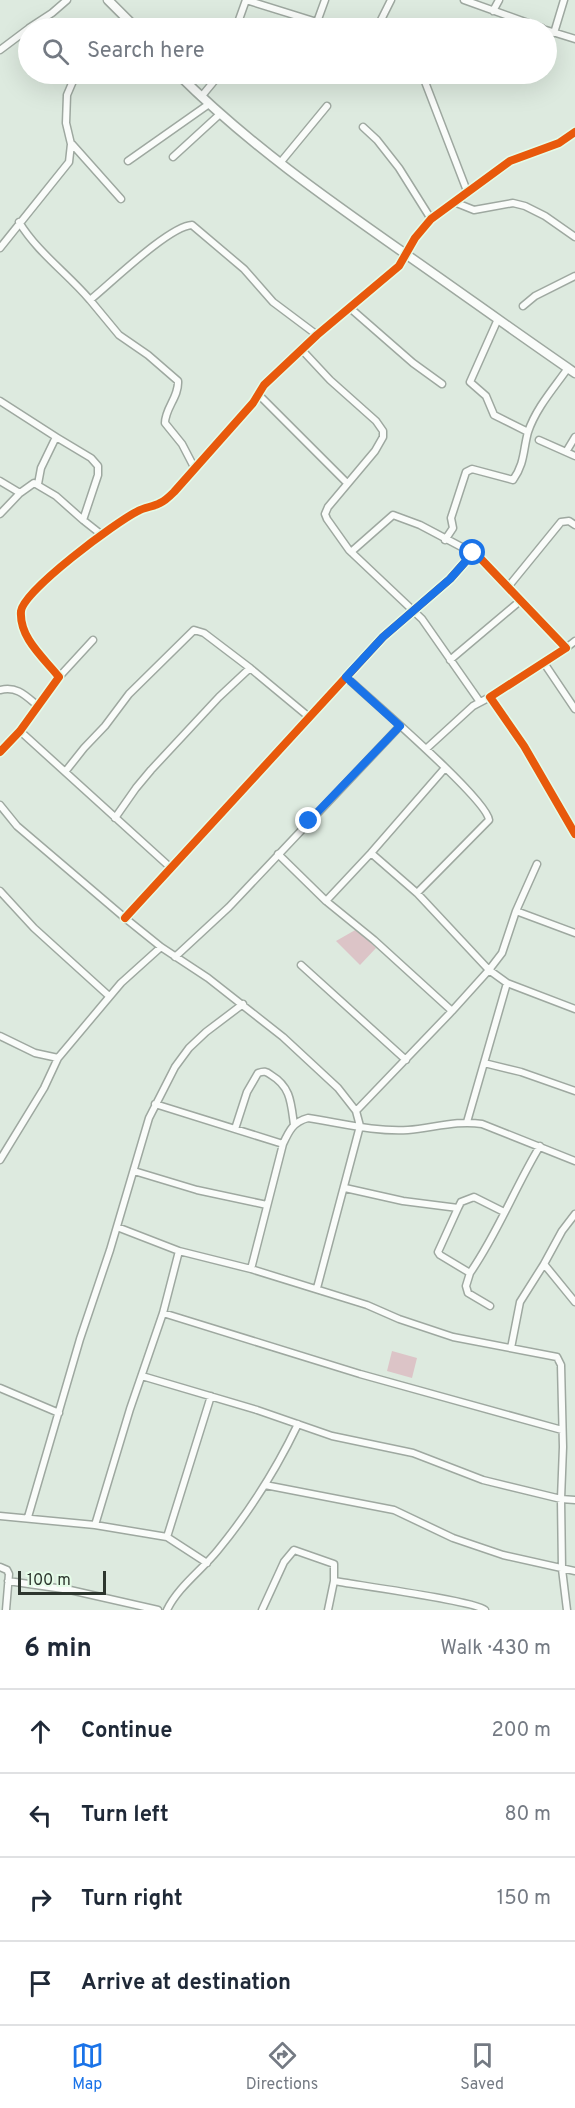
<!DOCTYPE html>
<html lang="en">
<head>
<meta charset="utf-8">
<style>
  :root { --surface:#fff; --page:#f2f2f3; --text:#1f2937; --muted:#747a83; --line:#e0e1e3; --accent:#1a73e8 }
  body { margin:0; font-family:Overpass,sans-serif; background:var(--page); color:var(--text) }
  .scale { position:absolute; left:18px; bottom:15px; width:88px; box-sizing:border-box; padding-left:6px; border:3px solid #2d362e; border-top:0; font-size:16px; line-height:21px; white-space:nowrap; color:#2d362e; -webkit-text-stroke:4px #e5fce8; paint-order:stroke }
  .stop { position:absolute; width:18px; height:18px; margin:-14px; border:4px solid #1a73e8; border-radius:50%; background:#fff }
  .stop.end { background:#1a73e8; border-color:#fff; box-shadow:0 2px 6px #0008 }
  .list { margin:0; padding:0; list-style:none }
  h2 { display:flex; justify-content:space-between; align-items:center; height:78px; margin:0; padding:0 24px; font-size:26px }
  h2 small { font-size:20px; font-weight:400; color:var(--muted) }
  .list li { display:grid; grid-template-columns:39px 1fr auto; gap:18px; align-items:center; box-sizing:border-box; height:84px; padding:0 24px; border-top:2px solid var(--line) }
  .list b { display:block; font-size:22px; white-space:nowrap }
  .list em { font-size:20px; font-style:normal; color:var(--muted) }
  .icon { flex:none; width:33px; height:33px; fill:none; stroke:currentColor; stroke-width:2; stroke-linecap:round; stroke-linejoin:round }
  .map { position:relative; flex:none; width:575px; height:1610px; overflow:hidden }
  .search { position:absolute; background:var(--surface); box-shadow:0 6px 24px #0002; left:18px; right:18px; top:18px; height:66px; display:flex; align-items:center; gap:15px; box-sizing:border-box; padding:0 21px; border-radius:33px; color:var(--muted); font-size:22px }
  .sheet { height:414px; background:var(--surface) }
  nav { display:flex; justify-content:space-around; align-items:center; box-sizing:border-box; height:84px; border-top:2px solid var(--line); background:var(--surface); font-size:16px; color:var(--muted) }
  nav a { display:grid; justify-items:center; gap:3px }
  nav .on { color:var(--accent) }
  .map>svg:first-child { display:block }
</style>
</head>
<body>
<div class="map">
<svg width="575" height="1610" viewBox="0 0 575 1610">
  <rect width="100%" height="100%" fill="#ddeadf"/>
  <path fill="#dcc4c7" d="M357,929L376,948L360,965L336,941Z
    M392,1351L417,1358L412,1378L387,1371Z"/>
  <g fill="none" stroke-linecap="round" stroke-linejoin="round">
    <defs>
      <path id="minor" d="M246,0L336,28
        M464,0L542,28
        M493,11L499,0
        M317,22L325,0
        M29,28L52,13L67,0
        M120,28L130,22
        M236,28L246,0
        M377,28L391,0
        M546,30L575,39
        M554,33L564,0
        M0,50L28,29
        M422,74L467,191
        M201,97L220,74
        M363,127L377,140L399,168L431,219
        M72,144L121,199
        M173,157L220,114
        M128,161L209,104
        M280,163L327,106
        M454,202L474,210L513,203L525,206L545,216L575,237
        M19,222C38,253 67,273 90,300
        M0,248L69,162L71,144L66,123L67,95L76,74
        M523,306L535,296L575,276
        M350,308L413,363L442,384
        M498,319L470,382L486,396L494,415L528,432
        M302,350L330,380L376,421L383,431V437L375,451L328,507L325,514L327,519L349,550L422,619L480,702
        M258,394L347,483
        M0,401L56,437L41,468L38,484
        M56,437L91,458L98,466V475L83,520L102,535
        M539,440L575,456
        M566,452L575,437
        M195,469L182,444L165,423C165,408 179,397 178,381L148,355L119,335L90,300C110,284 169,226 192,225L244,269L273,302L317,335
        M0,481L20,493
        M0,514L20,493L34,483L56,496L83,520
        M445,540L453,528L451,518L466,472L472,469L513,480C525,463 523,450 528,432C536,408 554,388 568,368
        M351,552L393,515L420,525L473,553
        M508,587L561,522L569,521L575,525
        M566,648L575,641
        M450,660L520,601
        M544,663L575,709
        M59,677L93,640
        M346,677C368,697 487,799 489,820L417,893
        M0,690C17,686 25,695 38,706
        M20,731L171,868
        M426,749L473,706L490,697
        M0,752L20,731L59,677C44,658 19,638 21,611C24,590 116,522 138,511C145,507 153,507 160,503C165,501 170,496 174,492L253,403L264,385L317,335L399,266L415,238L431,219L510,161L559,143L575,132
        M65,772L84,748L105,726L129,694L194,630L204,633L250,668
        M0,805L17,826L125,918L161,947L208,978L283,1037L338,1088L356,1111
        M115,818L136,788L151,770L219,697L250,668L309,717
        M371,853L326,901L374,940L452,1011L489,970L417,893L371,853L445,768
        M278,854L326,901
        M537,864L516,911L575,933
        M0,891L34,928L109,996
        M516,911L502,953L489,970L507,983L575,1009
        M125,918L383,637L450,579L473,553L482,560L566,648L490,697L524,746L575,834
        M175,957L229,907L400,726
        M301,965L406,1060
        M0,1036L35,1053L58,1058
        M484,1063L521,1072L575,1091
        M155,1104L283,1144
        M467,1122L507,983
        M235,1129L247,1092L258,1073C264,1071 266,1071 271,1075C291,1087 291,1103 294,1125
        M0,1160L44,1088L58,1058L121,983L161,947
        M134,1171L197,1190L267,1205
        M345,1188L403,1201L458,1208L438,1252L440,1255L470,1273L466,1286L468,1293L490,1306
        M458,1208L461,1202L474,1197L504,1212
        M575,1214L562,1231L544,1264L575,1302
        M117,1227L179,1251L251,1269L367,1305L399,1319L453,1337L557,1357L561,1365L563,1447L561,1499L562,1569L567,1610
        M251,1269L283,1144C289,1131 293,1122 308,1118C341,1123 375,1132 408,1130C433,1128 457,1120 482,1124L575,1161
        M470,1273C498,1233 515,1187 540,1146
        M317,1288L360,1126L356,1111L452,1011
        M163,1313L360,1374L562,1430
        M511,1348L520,1302L544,1264
        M142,1376L257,1410L332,1436L413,1453L483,1480L561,1499L575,1500
        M0,1388L59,1413
        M265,1485L394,1510L453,1538L503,1555L575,1571
        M0,1516L95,1525L167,1537L207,1563
        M28,1517L80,1339L110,1250L149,1118L175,1067L189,1048L206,1032L243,1004
        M95,1525L130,1409L163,1313L179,1251
        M167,1537L211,1396
        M0,1567L7,1570L9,1574L6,1610
        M8,1581L70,1590L158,1610
        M334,1581C356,1585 475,1601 485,1610
        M167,1610C178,1587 202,1570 218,1550C250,1511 276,1470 298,1424
        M262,1610L284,1562L294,1550L334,1564V1581L328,1610"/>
      <path id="secondary" d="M108,0L136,28
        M178,74C247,143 327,199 407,255C463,294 518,334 575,373"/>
    </defs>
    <use href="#minor" stroke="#9ea8a0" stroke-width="9"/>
    <use href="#secondary" stroke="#9ea8a0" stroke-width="11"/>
    <use href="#minor" stroke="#fafcfa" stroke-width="6"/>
    <use href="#secondary" stroke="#fafcfa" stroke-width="8"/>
    <defs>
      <path id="cycleway" d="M0,752L20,731L59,677C44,658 19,638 21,611C24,590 116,522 138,511C145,507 153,507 160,503C165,501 170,496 174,492L253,403L264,385L317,335L399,266L415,238L431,219L510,161L559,143L575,132
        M125,918L383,637L450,579L473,553L482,560L566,648L490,697L524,746L575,834"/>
    </defs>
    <use href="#cycleway" stroke="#e5fce8" stroke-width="11"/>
    <use href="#cycleway" stroke="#e8590c" stroke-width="8"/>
  </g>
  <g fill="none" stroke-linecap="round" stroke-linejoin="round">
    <path stroke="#1a73e8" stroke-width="8" d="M309,821L400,726L346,677L383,637L450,579L473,553"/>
  </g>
</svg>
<div class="scale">100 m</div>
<div class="stop" style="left:473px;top:553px"></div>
<div class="stop end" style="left:309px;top:821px"></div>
<div class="search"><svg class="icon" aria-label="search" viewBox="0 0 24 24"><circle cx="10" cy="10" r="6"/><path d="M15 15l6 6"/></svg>Search here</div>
</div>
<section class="sheet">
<h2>6 min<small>Walk · 430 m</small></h2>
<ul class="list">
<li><svg class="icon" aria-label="ahead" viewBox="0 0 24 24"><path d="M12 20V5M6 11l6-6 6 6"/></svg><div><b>Continue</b></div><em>200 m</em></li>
<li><svg class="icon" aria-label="left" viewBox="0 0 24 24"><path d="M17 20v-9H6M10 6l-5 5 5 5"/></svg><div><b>Turn left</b></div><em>80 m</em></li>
<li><svg class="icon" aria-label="right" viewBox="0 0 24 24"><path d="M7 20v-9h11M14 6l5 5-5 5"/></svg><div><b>Turn right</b></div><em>150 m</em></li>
<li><svg class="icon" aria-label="arrive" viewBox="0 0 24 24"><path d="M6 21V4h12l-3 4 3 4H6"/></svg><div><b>Arrive at destination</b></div></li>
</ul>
</section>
<nav>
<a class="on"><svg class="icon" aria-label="map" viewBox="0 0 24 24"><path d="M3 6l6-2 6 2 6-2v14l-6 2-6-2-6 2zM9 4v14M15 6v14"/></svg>Map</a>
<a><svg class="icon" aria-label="directions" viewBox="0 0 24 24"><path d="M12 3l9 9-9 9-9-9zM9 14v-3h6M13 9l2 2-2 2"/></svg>Directions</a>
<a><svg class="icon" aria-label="saved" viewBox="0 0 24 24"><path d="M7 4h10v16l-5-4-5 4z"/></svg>Saved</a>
</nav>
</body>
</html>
